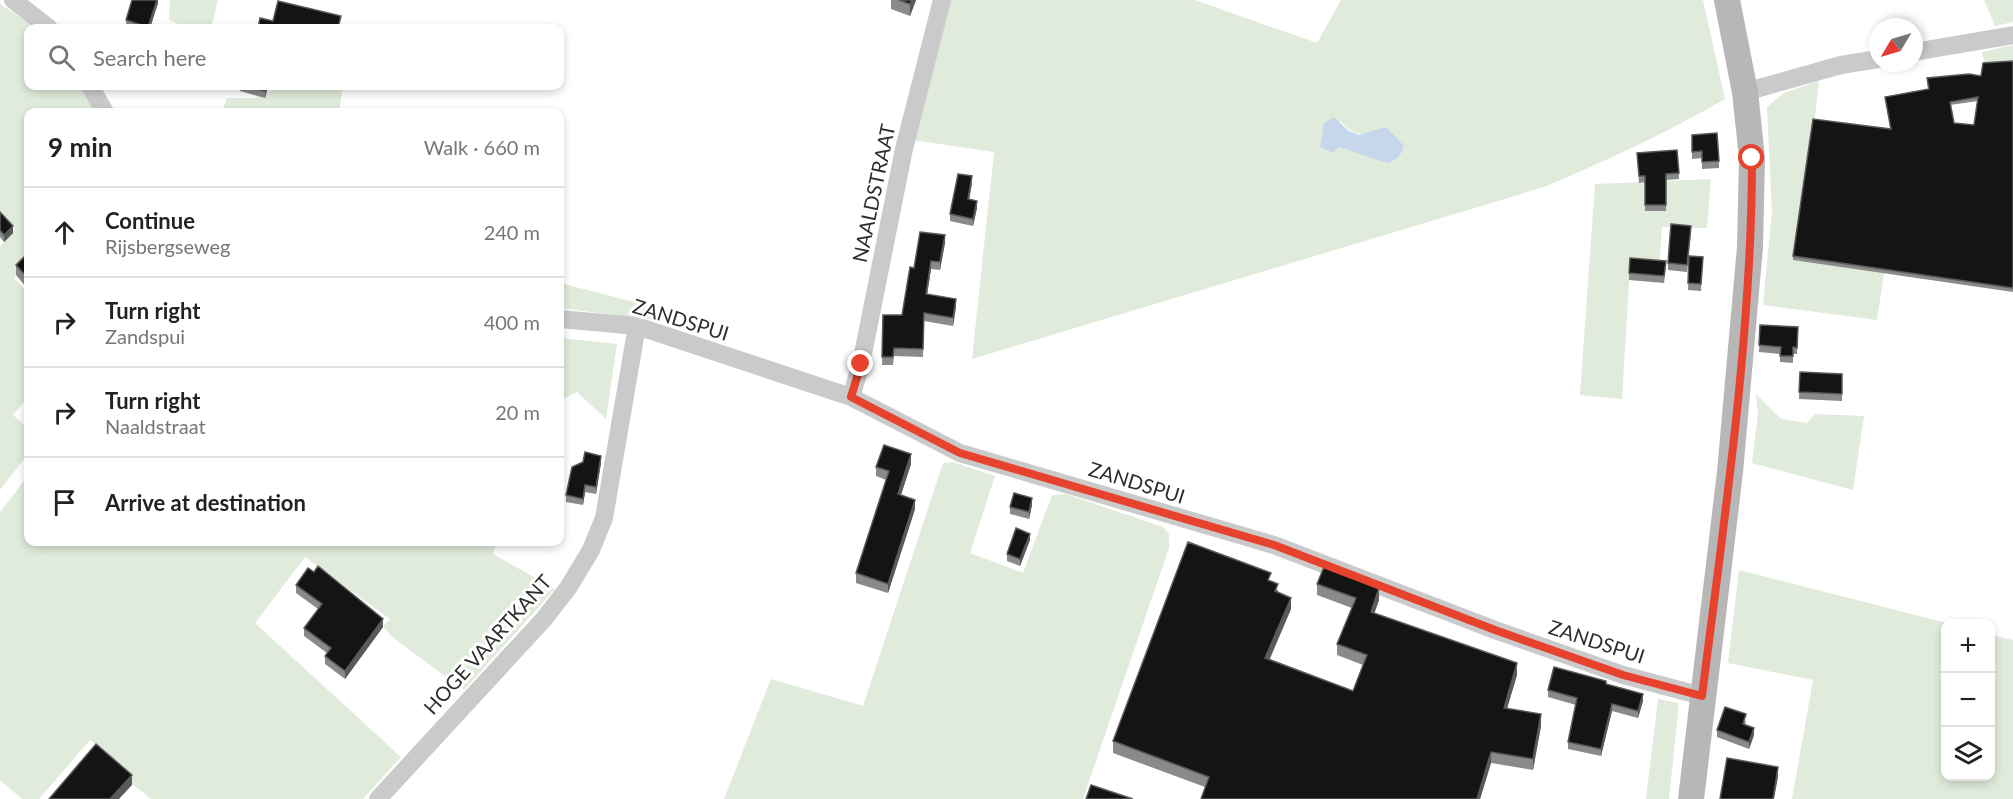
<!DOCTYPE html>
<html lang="en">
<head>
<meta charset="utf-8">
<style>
  :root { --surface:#fff; --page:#f2f2f2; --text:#222; --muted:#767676; --line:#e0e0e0 }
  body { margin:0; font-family:Lato,sans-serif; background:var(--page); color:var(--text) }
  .controls { position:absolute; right:18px; bottom:18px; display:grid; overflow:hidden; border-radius:12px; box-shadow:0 3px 9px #0003 }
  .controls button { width:54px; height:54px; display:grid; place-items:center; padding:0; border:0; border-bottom:2px solid var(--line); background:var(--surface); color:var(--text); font:30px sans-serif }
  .compass { position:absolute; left:1869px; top:18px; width:54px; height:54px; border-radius:50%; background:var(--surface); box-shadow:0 3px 9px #0003; rotate:232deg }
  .stop { position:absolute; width:18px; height:18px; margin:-14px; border:4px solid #e7422d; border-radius:50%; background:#fff }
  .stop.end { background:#e7422d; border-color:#fff; box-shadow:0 2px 6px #0008 }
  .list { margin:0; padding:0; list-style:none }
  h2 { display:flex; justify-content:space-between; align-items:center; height:78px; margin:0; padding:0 24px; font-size:26px }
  h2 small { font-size:20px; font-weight:400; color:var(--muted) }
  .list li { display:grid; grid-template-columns:39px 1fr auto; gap:18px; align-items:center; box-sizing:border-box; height:90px; padding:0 24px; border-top:2px solid var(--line) }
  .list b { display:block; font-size:22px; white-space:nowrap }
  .list p { margin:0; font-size:20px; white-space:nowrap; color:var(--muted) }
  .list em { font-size:20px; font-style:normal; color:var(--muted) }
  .icon { flex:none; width:33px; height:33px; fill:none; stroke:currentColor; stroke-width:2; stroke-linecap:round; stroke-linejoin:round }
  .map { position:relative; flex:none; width:2013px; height:799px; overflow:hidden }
  .search { position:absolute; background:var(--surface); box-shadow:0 3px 9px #0003; left:24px; top:24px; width:540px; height:66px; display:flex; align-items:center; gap:15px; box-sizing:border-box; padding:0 21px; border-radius:12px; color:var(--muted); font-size:22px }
  .panel { position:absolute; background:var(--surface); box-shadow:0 3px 9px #0003; left:24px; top:108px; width:540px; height:438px; border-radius:12px }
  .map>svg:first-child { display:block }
</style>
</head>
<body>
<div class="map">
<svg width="2013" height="799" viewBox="0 0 2013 799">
  <rect width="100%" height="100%" fill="#fff"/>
  <path fill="#e0ebdb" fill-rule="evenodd" d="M170,0H218L211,28H188L169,20Z
    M948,0H1195L1317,43L1341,0H1703L1725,99C1666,133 1606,161 1544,187L972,359L994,152L913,140ZM1340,120C1356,140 1364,135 1386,127L1350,151L1339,147Z
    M1984,0H2013V22L1995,26Z
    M0,4L37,28H28V86H85L98,112H28V263L14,278L28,293V397L13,415L28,428V454L0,490V247L15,229L0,214Z
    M2013,45V66L1986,71L1982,52Z
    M1819,81L1813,135L1884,273L1877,320L1763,305L1772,211L1767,107L1784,93Z
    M279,86H343L339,112H222L227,98H255Z
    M1711,179L1707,228L1662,227L1659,269L1630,266L1622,399L1580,395L1595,184Z
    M560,283L650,306L655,310V320L560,308Z
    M560,338L617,344L606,419L577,392L560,400Z
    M1756,394L1781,419L1807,423L1815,414L1864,416L1853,490L1752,463L1758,414Z
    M953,462L995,476L970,553L1023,573L1052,495L1066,494L1163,527L1169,534V548L1083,799H724L771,679L863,706L943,463Z
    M28,476V542H497L493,554L555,589L464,690L392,637L383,626L390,619L305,557L255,623L401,757L363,799H151L96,755L101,748L90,740L39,799H22L0,780V512Z
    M1739,570L1947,623L1946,776H1990L1991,635L2013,640V799H1792L1813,680L1728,663Z
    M1658,699L1679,703L1669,799H1646Z"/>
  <path fill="#c6d6eb" d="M1334,117L1349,131L1359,135L1386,127L1404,146C1401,155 1397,160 1387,163L1339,147L1333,153L1320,147L1324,123Z"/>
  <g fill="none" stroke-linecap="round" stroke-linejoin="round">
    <path stroke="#cacaca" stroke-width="18" d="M13,0L49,28
      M1914,52L2013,35
      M90,86L105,112
      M1745,92L1841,65L1878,59
      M560,319L637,326L851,397L960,453L1274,545L1495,630L1623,675L1702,696
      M851,397L861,364L904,149L942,0
      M378,799L544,619L568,588L591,550L604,518L637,326"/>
    <path stroke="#b7b7b7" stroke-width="26" d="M1691,799L1730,472L1750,247L1752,158L1745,92L1727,0"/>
  </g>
  <path fill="#8a8a8a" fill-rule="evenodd" d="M158,0V3L150,28H131L126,27V20Z
    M891,0H916L910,16L891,9Z
    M2013,61V292L1793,260V256L1890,128L1885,97L1928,89L1927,78L1981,76ZM1978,101L1974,125L1954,123L1950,105Z
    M240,86H268L265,98L240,91Z
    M1692,135L1719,161V168L1702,169V158L1692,159Z
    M1637,153L1679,173V179L1666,180V211H1645V182L1639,183Z
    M972,183L969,199L977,208L973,226L950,221V214Z
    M0,212L13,233L4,242L0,237Z
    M1691,232L1687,272L1668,270V263Z
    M945,243L940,270L931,269L927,295L956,307L953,326L924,321L923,357L894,356L893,365H882L883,315H902L914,268Z
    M28,253V289L16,275V265Z
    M1689,256L1703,257L1701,291L1688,290Z
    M1666,268L1664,283L1629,280V273Z
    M1760,325L1798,327L1797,354H1793V363L1780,362V354L1759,352Z
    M1800,372L1842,374V401L1799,399Z
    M601,463L596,494L585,492L583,505L566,502V495Z
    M911,464L901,495L915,509L888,593L856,583V573L886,480L876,476V467Z
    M1032,505L1029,519L1010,514V507Z
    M1030,540L1020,566L1007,561V554Z
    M1271,581L1291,609L1270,659L1353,691L1363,665L1337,655V644L1352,608L1317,595V584L1379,600L1374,613L1517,675L1507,708L1541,726L1533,770L1491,763L1480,799H1201L1205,787L1113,753V741Z
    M296,585L383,627L345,679L325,664V656L327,653L304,636V628L318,609L296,593Z
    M1606,684L1643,701L1638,718L1612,711L1601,756L1568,749V742L1576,705L1548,697V690Z
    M1746,721L1745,725L1754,735L1749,749L1717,737V730Z"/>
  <path fill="#5a5a5a" d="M157,0H158V3L150,28H148Z
    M912,0H916L910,16V4Z
    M266,86H268L265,98V91Z
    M972,176V183L968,206V199Z
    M977,201V208L973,226V219Z
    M13,226V233L4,242V235Z
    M945,235V243L940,270V262Z
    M931,261V269L926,302V294Z
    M956,299V307L953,326V318Z
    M911,454V464L898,504V494Z
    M601,456V463L596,494V487Z
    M585,485V492L583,505V499Z
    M1032,498V505L1029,519V512Z
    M915,500V509L888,593V584Z
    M1030,534V540L1020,566V559Z
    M1379,588V600L1371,623V612Z
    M1291,598V609L1265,669V658Z
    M383,619V627L345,679V671Z
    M1517,663V675L1504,719V708Z
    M1643,694V701L1638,718V711Z
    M1612,704V711L1601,756V749Z
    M1541,714V726L1533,770V759Z
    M1754,728V735L1749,749V742Z
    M1491,752V763L1480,799H1477Z
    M1778,767V777L1774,799H1773Z
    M132,775V785L119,799H110Z"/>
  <path fill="#141414" stroke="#5a5a5a" stroke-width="1.5" fill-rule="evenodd" d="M132,0H157L148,27L126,20Z
    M899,0H912L910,4Z
    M278,1L341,16L338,28H258L260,18L273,21Z
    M2013,61V288L1793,256L1813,119L1891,129L1885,97L1929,89L1927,78L1969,74L1981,76L1983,63ZM1978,97L1974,125L1954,123L1950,102Z
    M244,86H266L265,91Z
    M1717,133L1719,161L1702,162V151L1692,152V135Z
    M1677,150L1679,173L1666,174V205H1645V176H1639L1637,153Z
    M958,174L972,176L968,199L977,201L973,219L950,214Z
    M0,212L13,226L4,235L0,230Z
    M1671,224L1691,226L1687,265L1668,263Z
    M920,232L945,235L940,262L931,261L926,294L956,299L953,318L924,313L923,349L894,348L893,357H882L883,315H902L910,267L914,268Z
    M28,253V278L16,265Z
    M1689,256L1703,257L1701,284L1688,283Z
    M1630,258L1666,261L1664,276L1629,273Z
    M1760,325L1798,327L1797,348L1793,347V356H1780L1781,347L1759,345Z
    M1800,372L1842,374V394L1799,392Z
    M884,445L911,454L898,494L915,500L888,584L856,573L889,471L876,467Z
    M585,452L601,456L596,487L585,485L583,499L566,495L572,467L583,462Z
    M1014,493L1032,498L1029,512L1010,507Z
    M1016,528L1030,534L1020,559L1007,554Z
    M1188,542L1271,573L1268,580L1278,584L1275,591L1291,598L1265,658L1353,691L1367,655L1337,644L1356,598L1317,584L1324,567L1379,588L1371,612L1517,663L1504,708L1541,714L1533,759L1491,752L1477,799H1201L1209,777L1113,741Z
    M318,566L383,619L345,671L325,656L331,648L304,628L322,604L296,585L308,568L314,572Z
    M1554,667L1606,681V684L1643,694L1638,711L1612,704L1601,749L1568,742L1577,698L1548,690Z
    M1725,707L1746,714L1743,724L1754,728L1749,742L1717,730Z
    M96,744L132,775L110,799H49Z
    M1727,758L1778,767L1773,799H1720Z
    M1091,785L1133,799H1086Z"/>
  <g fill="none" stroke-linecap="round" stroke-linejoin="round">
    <path stroke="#e7422d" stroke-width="8" d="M861,364L851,397L960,453L1274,545L1495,630L1623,675L1702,696C1724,520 1752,335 1752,158"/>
  </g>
  <g text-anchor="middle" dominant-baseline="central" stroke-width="6" stroke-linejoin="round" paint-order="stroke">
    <g font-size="20" fill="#2d2d2d" stroke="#fff">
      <text transform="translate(873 193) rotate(-78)">NAALDSTRAAT</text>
      <text transform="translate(681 319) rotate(17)">ZANDSPUI</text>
      <text transform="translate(1137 482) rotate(17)">ZANDSPUI</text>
      <text transform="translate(1597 641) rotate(18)">ZANDSPUI</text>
      <text transform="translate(487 644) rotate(-48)">HOGE VAARTKANT</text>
    </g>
  </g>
</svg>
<div class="controls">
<button>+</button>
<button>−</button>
<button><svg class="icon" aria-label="layers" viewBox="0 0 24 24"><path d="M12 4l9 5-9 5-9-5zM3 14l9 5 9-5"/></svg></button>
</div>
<svg class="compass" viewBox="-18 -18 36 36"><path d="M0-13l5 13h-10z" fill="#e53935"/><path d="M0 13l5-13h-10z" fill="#767676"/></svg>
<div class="stop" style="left:1752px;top:158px"></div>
<div class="stop end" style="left:861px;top:364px"></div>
<div class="search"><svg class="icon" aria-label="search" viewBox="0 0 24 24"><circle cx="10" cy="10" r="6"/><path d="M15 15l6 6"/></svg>Search here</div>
<section class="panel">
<h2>9 min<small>Walk · 660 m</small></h2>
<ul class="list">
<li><svg class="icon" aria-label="ahead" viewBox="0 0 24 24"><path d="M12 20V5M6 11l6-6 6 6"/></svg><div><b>Continue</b><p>Rijsbergseweg</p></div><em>240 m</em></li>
<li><svg class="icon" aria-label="right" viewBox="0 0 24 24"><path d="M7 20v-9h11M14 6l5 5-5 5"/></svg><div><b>Turn right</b><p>Zandspui</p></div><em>400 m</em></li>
<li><svg class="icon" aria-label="right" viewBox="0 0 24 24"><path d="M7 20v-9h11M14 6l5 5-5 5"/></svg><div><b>Turn right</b><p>Naaldstraat</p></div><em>20 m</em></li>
<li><svg class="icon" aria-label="arrive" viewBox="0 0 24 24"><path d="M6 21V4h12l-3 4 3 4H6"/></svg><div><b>Arrive at destination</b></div></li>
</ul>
</section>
</div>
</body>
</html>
